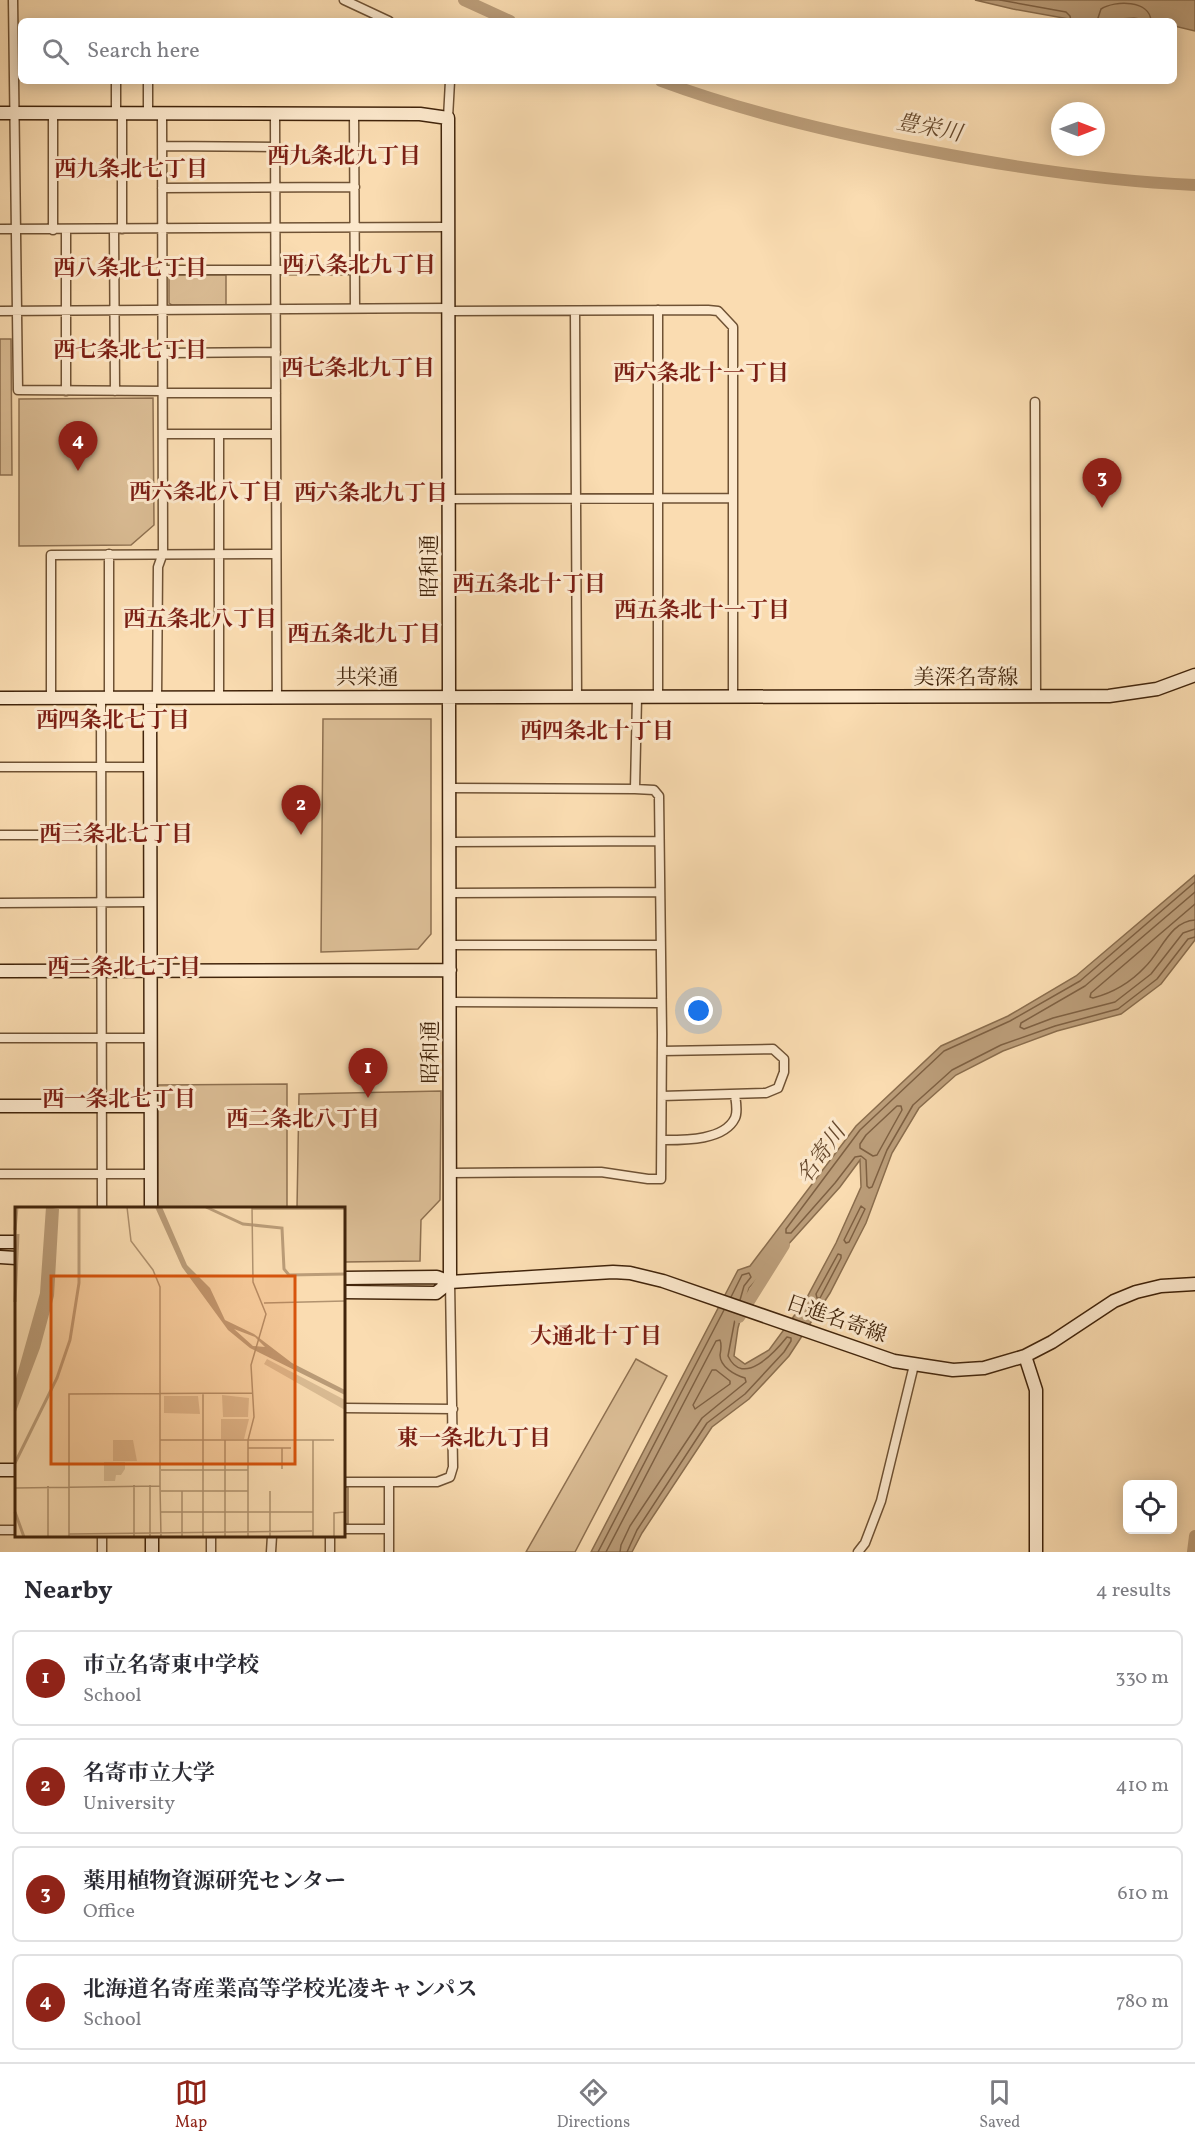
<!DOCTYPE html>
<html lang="en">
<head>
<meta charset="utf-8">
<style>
  :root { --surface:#fff; --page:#f7f7f7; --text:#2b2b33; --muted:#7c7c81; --line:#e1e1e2; --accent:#8f2418 }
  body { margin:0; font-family:Vollkorn,"Noto Serif JP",serif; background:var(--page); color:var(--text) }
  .controls { position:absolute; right:18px; bottom:18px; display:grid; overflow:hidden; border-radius:9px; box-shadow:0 3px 15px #0003 }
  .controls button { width:54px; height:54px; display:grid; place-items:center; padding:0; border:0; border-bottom:2px solid var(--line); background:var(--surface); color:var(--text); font:30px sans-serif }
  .compass { position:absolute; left:1051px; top:102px; width:54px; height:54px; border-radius:50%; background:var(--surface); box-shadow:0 3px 15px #0003; rotate:90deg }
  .you { position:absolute; left:699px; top:1011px; width:21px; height:21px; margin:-15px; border:4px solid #fff; border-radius:50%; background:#1a73e8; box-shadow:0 0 0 9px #1a73e833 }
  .badge { display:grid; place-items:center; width:39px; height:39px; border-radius:50%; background:var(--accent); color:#fff; font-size:20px; font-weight:700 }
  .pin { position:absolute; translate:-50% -50px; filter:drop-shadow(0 2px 3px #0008) }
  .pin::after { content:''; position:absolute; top:32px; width:21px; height:18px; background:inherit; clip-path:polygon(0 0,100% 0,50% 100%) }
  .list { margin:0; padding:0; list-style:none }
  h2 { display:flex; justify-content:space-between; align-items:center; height:78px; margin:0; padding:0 24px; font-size:26px }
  h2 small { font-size:20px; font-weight:400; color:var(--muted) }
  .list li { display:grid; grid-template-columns:39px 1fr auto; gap:18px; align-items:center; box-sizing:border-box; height:96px; margin:0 12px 12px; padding:0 12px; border:2px solid var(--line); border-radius:9px }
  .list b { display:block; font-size:22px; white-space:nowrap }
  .list p { margin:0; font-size:20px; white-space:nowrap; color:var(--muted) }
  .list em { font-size:20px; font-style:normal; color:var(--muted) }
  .icon { flex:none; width:33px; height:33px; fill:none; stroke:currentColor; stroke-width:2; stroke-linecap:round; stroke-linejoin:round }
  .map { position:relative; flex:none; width:1195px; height:1552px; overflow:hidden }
  .search { position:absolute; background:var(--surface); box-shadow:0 3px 15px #0003; left:18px; right:18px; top:18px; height:66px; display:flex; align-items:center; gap:15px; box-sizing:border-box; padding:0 21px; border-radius:9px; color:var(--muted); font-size:22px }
  .sheet { height:510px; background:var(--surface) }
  nav { display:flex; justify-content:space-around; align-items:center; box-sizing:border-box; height:84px; border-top:2px solid var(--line); background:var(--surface); font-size:16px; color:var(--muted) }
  nav a { display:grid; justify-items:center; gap:3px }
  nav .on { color:var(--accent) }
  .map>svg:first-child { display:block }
</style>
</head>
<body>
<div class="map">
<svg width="1195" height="1552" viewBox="0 0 1195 1552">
  <rect width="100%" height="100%" fill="#fadcb1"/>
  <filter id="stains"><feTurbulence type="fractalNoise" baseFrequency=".00333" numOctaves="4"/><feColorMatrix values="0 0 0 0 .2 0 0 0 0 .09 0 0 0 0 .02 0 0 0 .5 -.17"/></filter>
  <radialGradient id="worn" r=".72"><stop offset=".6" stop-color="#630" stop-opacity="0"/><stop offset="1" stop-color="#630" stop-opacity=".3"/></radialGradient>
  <path fill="#dbbd95" stroke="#8e7050" stroke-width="1.5" d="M172,275H226V305H172L169,303V279Z
    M0,339H11L12,475H0Z
    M153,398L154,525L131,545L19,546V399Z
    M323,719H431V934L418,949L321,952Z
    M287,1084V1208H158V1085Z
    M441,1091L440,1200L421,1220L420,1261L344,1262V1208H297L299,1094Z
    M636,1359L667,1376L575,1552H526Z
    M344,1487H348V1524H344Z"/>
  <path fill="#bb9d79" stroke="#8a6d4d" stroke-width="1.5" fill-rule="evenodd" d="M975,0H1195V31L1174,26V21H1151L1134,18L1092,21L1069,19L1013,9Z
    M1195,875V940L1161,984L1121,1014L1057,1031L1003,1051L956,1075L919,1108L892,1153L866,1223L830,1293L789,1356L749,1399L712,1427L642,1533L632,1552H591L738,1270L750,1266L856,1126L941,1046L1008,1016L1076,976ZM860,1160L861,1187L836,1243L805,1301L769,1350L745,1364L734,1356L738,1328L749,1288L840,1187Z"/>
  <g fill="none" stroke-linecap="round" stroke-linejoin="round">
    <path stroke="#7e6042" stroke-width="1.5" d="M1000,0L1066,12L1070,16L1071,21
      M1097,21L1101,9C1115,0 1150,0 1151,21
      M1195,882L1080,981L1010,1021L944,1051L860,1130L786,1229V1233H791L835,1183L855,1157L861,1156L866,1160L867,1186L869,1188L872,1187L887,1150L913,1105L952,1070L1001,1045L1055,1026L1118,1009L1157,979L1188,939L1195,937
      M1195,892L1085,986L1021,1023L1020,1027L1024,1029L1053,1018L1115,1002L1151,974L1183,933L1195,929
      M1195,904L1091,993L1090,997L1093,998C1112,993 1131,982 1145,967C1161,952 1170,921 1195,920
      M897,1106H901L902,1110L877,1155L873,1156L860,1148V1144L866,1135Z
      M861,1206L865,1209L849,1242L846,1243L844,1240Z
      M838,1254L841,1255V1258L820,1298H817L816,1294Z
      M731,1297L742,1275L749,1273L751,1277L744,1286L740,1300
      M712,1370H716L730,1381V1384L695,1409L693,1405Z
      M598,1552L724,1310
      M606,1552L716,1341L720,1340C722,1345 721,1349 720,1355C720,1367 735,1375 745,1378L746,1382L702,1418L630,1526L621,1545L620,1552
      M627,1552L637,1530L707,1423L745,1394L784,1352L791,1341V1338L787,1337C775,1352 743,1388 728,1356L736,1314"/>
    <path stroke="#bb9d79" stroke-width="12" d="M464,0L510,21
      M661,81C747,113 838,134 929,151C1017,168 1105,181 1195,185
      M739,1317L784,1245
      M1193,1552L1195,1536"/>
    <defs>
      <path id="street" d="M13,0L18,390L163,391
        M344,0L389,21
        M116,81V114
        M148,81V114
        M53,113V230
        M354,113L355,308
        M122,114V229
        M448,118L450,81
        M162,146L276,147
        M162,188L355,187
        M0,229L447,227
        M66,229V391
        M114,229L115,391
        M162,270H355
        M658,310V697
        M0,311L449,308
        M449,311L708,310L718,311L733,327V698
        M575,311L577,697
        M163,353L276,352
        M163,393H276
        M1035,402L1036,697
        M163,434H276L275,114
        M219,434V698
        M276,434L277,698
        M449,499L733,498
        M51,698V555L276,554
        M101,698L102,1208
        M109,698V554
        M157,698L158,567L163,553L162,114
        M0,767H151
        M449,788L635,789L654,790L659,796L662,1034L661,1179H648L601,1172L451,1173
        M635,789L637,697
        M0,835H150
        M449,842L659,841
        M450,893L660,892
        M0,903L151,902
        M450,945H660
        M450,1002L661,1003
        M0,1038H151
        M662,1051L773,1049L784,1059V1072L778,1088L766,1093L662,1096
        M662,1140C683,1140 724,1141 735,1118C738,1112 736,1102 735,1095
        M0,1174H151
        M344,1408L453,1409
        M344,1482H437L450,1477L453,1467L450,1282
        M344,1529H389
        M0,1530H16
        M211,1536V1552
        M330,1536V1552
        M102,1552V1536
        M271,1552L272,1536
        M389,1552V1482
        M858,1552L865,1543L881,1501L914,1365"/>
      <path id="secondary" d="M0,113L420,114L448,118L450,1282
        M0,698L1109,696L1157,689L1195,675
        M150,698L151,1208
        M0,971L450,970
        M0,1106H151
        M0,1242H16
        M0,1257L16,1258
        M344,1278L437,1277L450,1282L613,1272L630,1273L663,1281L894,1361L953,1370L984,1368L1025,1356L1052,1342L1114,1301L1136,1292L1161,1286L1195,1284
        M344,1292L436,1293L450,1282
        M1025,1356L1036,1390V1552
        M0,1470H16
        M152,1552V1536"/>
    </defs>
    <use href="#street" stroke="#6f5234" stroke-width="11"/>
    <use href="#secondary" stroke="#41240b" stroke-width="15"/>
    <use href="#street" stroke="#fce8cc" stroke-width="8"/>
    <use href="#secondary" stroke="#fce8cc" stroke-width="12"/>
  </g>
  <g text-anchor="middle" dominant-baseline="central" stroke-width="6" stroke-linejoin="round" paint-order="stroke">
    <g font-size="21" fill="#41240b" stroke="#fce8cc">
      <text transform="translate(430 566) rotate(-90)">昭和通</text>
      <text x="367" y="678">共栄通</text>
      <text x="966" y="678">美深名寄線</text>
      <text transform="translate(431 1052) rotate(-90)">昭和通</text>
      <text transform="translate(836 1320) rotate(19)">日進名寄線</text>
    </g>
    <g font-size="22" font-style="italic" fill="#66482c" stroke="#fce8cc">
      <text transform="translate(929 129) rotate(11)">豊栄川</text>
      <text transform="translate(822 1155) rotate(-54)">名寄川</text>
    </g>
    <g font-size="22" font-weight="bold" fill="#7a1f14" stroke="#fce8cc">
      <text x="344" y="157">西九条北九丁目</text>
      <text x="131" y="170">西九条北七丁目</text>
      <text x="359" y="266">西八条北九丁目</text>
      <text x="130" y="269">西八条北七丁目</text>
      <text x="130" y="351">西七条北七丁目</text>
      <text x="358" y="369">西七条北九丁目</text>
      <text x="701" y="374">西六条北十一丁目</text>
      <text x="206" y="493">西六条北八丁目</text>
      <text x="371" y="494">西六条北九丁目</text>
      <text x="529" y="585">西五条北十丁目</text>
      <text x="702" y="611">西五条北十一丁目</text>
      <text x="200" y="620">西五条北八丁目</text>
      <text x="364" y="635">西五条北九丁目</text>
      <text x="113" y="721">西四条北七丁目</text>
      <text x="597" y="732">西四条北十丁目</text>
      <text x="116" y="835">西三条北七丁目</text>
      <text x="124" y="968">西二条北七丁目</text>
      <text x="119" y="1100">西一条北七丁目</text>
      <text x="303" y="1120">西二条北八丁目</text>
      <text x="596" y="1337">大通北十丁目</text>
      <text x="474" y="1439">東一条北九丁目</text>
    </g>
  </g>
  <g transform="translate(15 1207)">
    <rect width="330" height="330" fill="#fadcb1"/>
    <path d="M252,152L330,193V203L249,157ZM207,188L234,191L233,210H208ZM149,189H183L185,207L149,206ZM206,212H234L229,232H206ZM98,233H118L122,254H98ZM89,255H110V262L106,268H101L100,274H89Z" fill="#dbbd95"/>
    <path d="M31,0L44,2L39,89L25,141L0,207V175L25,86ZM140,0H147L172,58L195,81L210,113L239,127L277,156L330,183V188L235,141L213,123L167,60ZM219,122L240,130L250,140L238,139Z" fill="#bb9d79" fill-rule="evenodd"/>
    <path fill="none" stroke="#bb9d79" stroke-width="3" d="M191,0L228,17L267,21L269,62L274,68L330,67M0,23L2,0M0,95L3,27M0,256L42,171L55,133L64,76V0M0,305L9,330"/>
    <path fill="none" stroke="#b0926f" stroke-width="1.5" d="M112,0L116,34L138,63L145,80V279M237,2H330M249,96L330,94M188,186V330M145,233H319M210,233V330M298,233V330M233,241H276M267,262V241M146,263H233M119,278V330M135,278V330M33,279V330M0,281L145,279L146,330M146,284H233M167,284V330M255,284V330M146,305H298M54,327L297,324M54,330V187L237,186M233,330V233L239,210L236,158L251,107L238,75L237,0M319,330V306L330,305M330,330V289"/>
    <path fill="#d7540c" fill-opacity="0.15" stroke="#d7540c" stroke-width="3" d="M36,69H280V257H36Z"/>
    <rect width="330" height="330" fill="none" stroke="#41240b" stroke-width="3"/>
  </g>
  <rect width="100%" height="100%" filter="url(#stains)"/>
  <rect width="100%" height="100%" fill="url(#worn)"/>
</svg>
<div class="controls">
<button><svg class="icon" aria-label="locate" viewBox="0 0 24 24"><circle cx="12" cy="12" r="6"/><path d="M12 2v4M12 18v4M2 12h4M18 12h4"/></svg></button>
</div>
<svg class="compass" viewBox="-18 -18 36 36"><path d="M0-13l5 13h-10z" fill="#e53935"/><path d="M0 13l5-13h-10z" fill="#7c7c81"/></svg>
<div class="you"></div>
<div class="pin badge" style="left:368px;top:1098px">1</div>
<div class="pin badge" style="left:301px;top:835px">2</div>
<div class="pin badge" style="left:1102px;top:508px">3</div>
<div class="pin badge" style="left:78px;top:471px">4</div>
<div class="search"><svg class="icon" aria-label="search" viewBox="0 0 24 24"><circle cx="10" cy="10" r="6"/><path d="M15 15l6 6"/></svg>Search here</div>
</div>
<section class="sheet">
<h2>Nearby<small>4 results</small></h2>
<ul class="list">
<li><span class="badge">1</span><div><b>市立名寄東中学校</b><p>School</p></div><em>330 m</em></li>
<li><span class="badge">2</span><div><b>名寄市立大学</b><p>University</p></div><em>410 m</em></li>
<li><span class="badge">3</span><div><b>薬用植物資源研究センター</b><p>Office</p></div><em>610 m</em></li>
<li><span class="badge">4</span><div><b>北海道名寄産業高等学校光凌キャンパス</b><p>School</p></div><em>780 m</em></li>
</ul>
</section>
<nav>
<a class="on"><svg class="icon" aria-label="map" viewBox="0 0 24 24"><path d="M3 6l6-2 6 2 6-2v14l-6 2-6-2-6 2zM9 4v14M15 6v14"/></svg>Map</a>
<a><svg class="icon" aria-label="directions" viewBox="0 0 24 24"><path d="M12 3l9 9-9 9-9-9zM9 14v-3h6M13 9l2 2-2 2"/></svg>Directions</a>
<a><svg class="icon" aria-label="saved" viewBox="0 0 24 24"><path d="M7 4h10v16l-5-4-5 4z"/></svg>Saved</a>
</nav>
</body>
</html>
